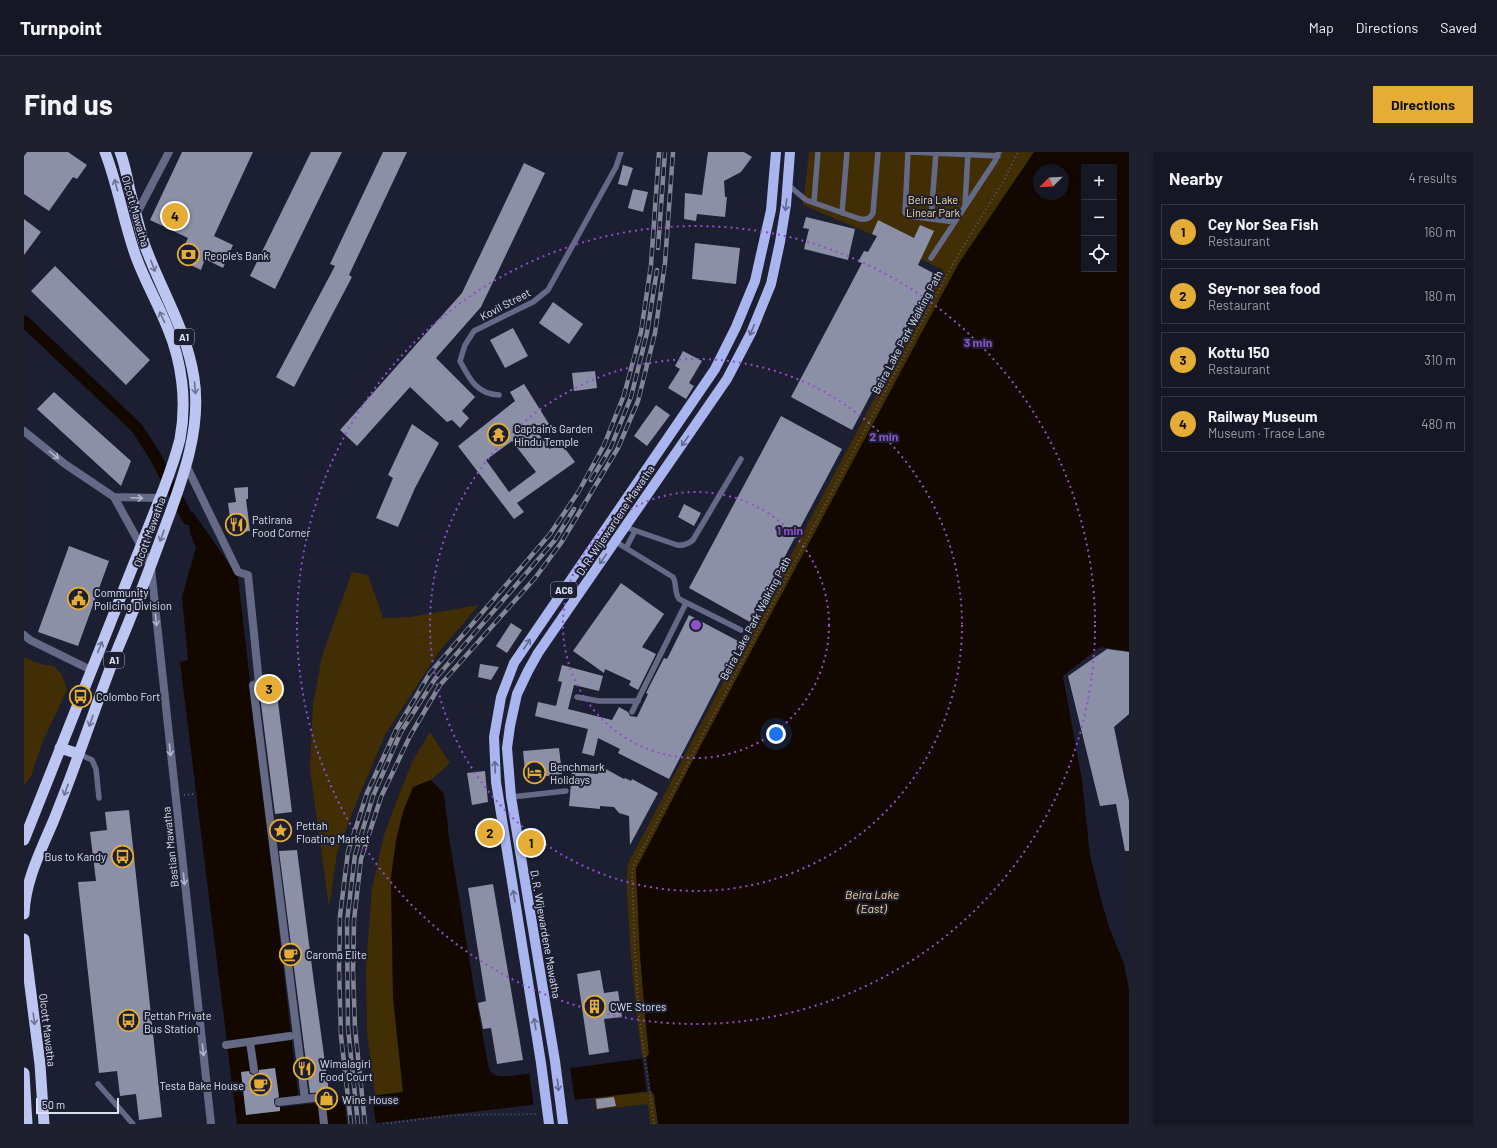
<!DOCTYPE html>
<html lang="en">
<head>
<meta charset="utf-8">
<style>
  :root { --surface:#151725; --page:#1e202d; --text:#f1f3f6; --muted:#9d9fa7; --line:#343642; --accent:#e5ad35 }
  body { margin:0; font-family:Barlow,sans-serif; background:var(--page); color:var(--text) }
  .controls { position:absolute; right:12px; top:12px; display:grid; overflow:hidden; border-radius:0px; box-shadow:0 2px 6px #0003 }
  .controls button { width:36px; height:36px; display:grid; place-items:center; padding:0; border:0; border-bottom:1px solid var(--line); background:var(--surface); color:var(--text); font:20px sans-serif }
  .compass { position:absolute; left:1009px; top:12px; width:36px; height:36px; border-radius:50%; background:var(--surface); box-shadow:0 2px 6px #0003; rotate:246deg }
  .scale { position:absolute; left:12px; bottom:10px; width:83px; box-sizing:border-box; padding-left:4px; border:2px solid #dde0ed; border-top:0; font-size:11px; line-height:14px; white-space:nowrap; color:#dde0ed; -webkit-text-stroke:3px #1c1f31; paint-order:stroke }
  .you { position:absolute; left:752px; top:582px; width:14px; height:14px; margin:-10px; border:3px solid #fff; border-radius:50%; background:#1a73e8; box-shadow:0 0 0 6px #1a73e833 }
  .badge { display:grid; place-items:center; width:26px; height:26px; border-radius:50%; background:var(--accent); color:#111; font-size:13px; font-weight:700 }
  .pin { position:absolute; translate:-50% -50%; border:2px solid #fff; box-shadow:0 1px 4px #0006 }
  .list { margin:0; padding:0; list-style:none }
  h2 { display:flex; justify-content:space-between; align-items:center; height:52px; margin:0; padding:0 16px; font-size:17px }
  h2 small { font-size:13px; font-weight:400; color:var(--muted) }
  .list li { display:grid; grid-template-columns:26px 1fr auto; gap:12px; align-items:center; box-sizing:border-box; height:56px; margin:0 8px 8px; padding:0 8px; border:1px solid var(--line); border-radius:0px }
  .list b { display:block; font-size:15px; white-space:nowrap }
  .list p { margin:0; font-size:13px; white-space:nowrap; color:var(--muted) }
  .list em { font-size:13px; font-style:normal; color:var(--muted) }
  .icon { flex:none; width:22px; height:22px; fill:none; stroke:currentColor; stroke-width:2; stroke-linecap:round; stroke-linejoin:round }
  .map { position:relative; flex:none; width:1105px; height:972px; overflow:hidden; border-radius:0px }
  header { display:flex; align-items:center; gap:24px; box-sizing:border-box; height:56px; padding:0 20px; background:var(--surface); border-bottom:1px solid var(--line) }
  header strong { font-size:19px }
  nav { display:flex; gap:22px; margin-inline-start:auto; font-size:14px }
  .intro { display:flex; align-items:center; justify-content:space-between; box-sizing:border-box; height:96px; padding:0 24px }
  h1 { margin:0; font-size:28px }
  .button { padding:10px 18px; border-radius:0px; background:var(--accent); color:#111; font-size:14px; font-weight:700 }
  main { display:flex; gap:24px; padding:0 24px }
  aside { flex:1; background:var(--surface); border-radius:0px; box-shadow:0 2px 6px #0003 }
  .map>svg:first-child { display:block }
</style>
</head>
<body>
<header>
<strong>Turnpoint</strong>
<nav><a>Map</a><a>Directions</a><a>Saved</a></nav>
</header>
<div class="intro"><h1>Find us</h1><a class="button">Directions</a></div>
<main>
<div class="map">
<svg width="1105" height="972" viewBox="0 0 1105 972">
  <rect width="100%" height="100%" fill="#1c1f31"/>
  <path fill="#412e05" d="M785,0H1010L935,111L677,593L612,717L616,802L621,863L625,902L624,906L634,972H626L624,952L572,958L570,946L623,940C615,884 608,829 605,773C604,753 601,732 604,712L688,551L919,118L847,82L779,53Z
    M328,420L344,423L359,466L386,465L455,453L414,501L361,583L333,649L313,701L305,755L286,617L289,553L298,504Z
    M0,505L16,512L30,514L38,523L43,538L20,586L7,624L0,633Z
    M406,580L426,611L407,628L389,635L379,660L372,689L367,726L369,845L379,941L351,944L343,880L342,815L348,736L360,683L373,648L389,608Z"/>
  <path fill="#120800" fill-rule="evenodd" d="M1010,0H1105V499L1076,495L1039,524L1058,628L1066,703L1076,744L1085,775L1100,812L1105,837V972H634L630,943L627,939L344,972H213L156,510L164,508L158,445L172,395C166,383 162,372 168,359L188,387L214,425L275,944L255,946L251,916L217,920L222,963L256,959V955L379,940L369,845L367,726L372,689L379,660L389,635L407,628L420,642L425,685L452,847L465,917C470,926 477,924 487,924L622,906L625,902L621,863L616,802L612,717L677,593L935,111ZM1060,15H1090V117H1060ZM1015,18H1039V42H1015Z"/>
  <path fill="#1c1f31" d="M214,425H216L277,944L253,948L249,918L219,922L254,958V955L256,953L306,948V950L256,955V959L222,963L217,920L251,916L255,946L274,943Z
    M622,905L627,940L623,941L618,906Z
    M546,914L551,950L510,955L505,920Z
    M348,943L352,972H323L320,946Z"/>
  <g fill="none" stroke-linecap="round" stroke-linejoin="round">
    <path stroke="#120800" stroke-width="12" d="M0,169L113,276L131,304L164,367"/>
  </g>
  <path fill="#8b90a7" fill-rule="evenodd" d="M3,0H44L63,13L53,27L49,25L25,59L0,42V4Z
    M158,0H229L190,84L209,93L199,116L181,107L177,118L154,107L164,86L126,68Z
    M287,0H318L251,137L226,124Z
    M359,0H383L325,123L328,125L270,235L252,225L311,114L306,112Z
    M684,0H720L728,5L717,20L700,29L701,45H703L701,65L673,62L672,69L660,67L661,41L678,43Z
    M500,11L521,21L457,155L412,206L451,245L438,259L445,266L436,276L428,268L423,270L386,235L333,294L316,278L438,141Z
    M599,13L609,16L603,34L594,32Z
    M609,37L624,40L619,60L604,56Z
    M782,65L831,77L824,108L780,97L785,77L779,76Z
    M0,67L17,80L0,103Z
    M854,68L890,86L896,73L910,79L894,113L911,122L828,278L767,245L838,111L834,110L840,99L844,100L853,84L848,82Z
    M671,91L716,96L712,132L668,127Z
    M31,114L126,208L102,233L7,139Z
    M529,150L559,172L545,192L515,171Z
    M489,176L504,204L481,216L466,188Z
    M659,199L678,209L665,231L670,234L662,247L644,236L656,217L651,214Z
    M571,219L573,236L550,239L548,221Z
    M500,232L525,272L513,280L526,297L536,290L551,310L493,351L500,360L490,367L434,294L491,249L486,240ZM488,289L512,320L485,340L462,308Z
    M30,240L107,309L97,334L13,257Z
    M632,253L646,263L623,294L610,284Z
    M757,264L818,297L726,470L665,436Z
    M388,272L415,291L391,336L374,375L352,366L369,326L364,323Z
    M224,335V347H222L226,379L208,381L204,351L212,350L210,336Z
    M660,352L677,361L670,374L654,365Z
    M45,394L85,409L54,494L14,480Z
    M597,431L640,462L618,495L632,502L614,538L605,533L607,529L581,517L580,521L549,499Z
    M665,463L716,490L645,627L594,601L596,597L574,586L570,604L558,601L564,577L511,564L514,550L532,554L538,530L534,529L538,513L579,524L575,539L550,533L544,557L588,568L595,555L604,560L606,564L613,565L624,542L622,541L640,506L643,507Z
    M487,471L498,478L483,501L472,494Z
    M1083,497L1105,500V562L1090,575L1105,649V699H1101L1092,652L1076,654L1044,524Z
    M456,512L475,515L467,528L454,525Z
    M253,542L268,660L251,662L236,544Z
    M535,596L538,622L516,625L517,628L502,629L499,599Z
    M574,616H580L600,627L601,626L607,629L608,627L634,641L606,693L605,664L595,661L590,655L576,654V657L545,654L548,620L574,622Z
    M461,619L464,650L448,653L443,621Z
    M105,658L138,965L115,968L112,942L96,944L93,919L75,921L54,730L72,729L66,680L83,678L81,660Z
    M273,698L289,823L305,940L286,941L255,699Z
    M469,732L499,908L473,912L467,876L459,877L454,851L462,849L444,736Z
    M576,818L580,841L594,839L598,865L580,867L585,900L565,903L553,822Z
    M251,916L255,945L250,947V951L252,955H256V959L222,963L217,920L225,919L226,922L230,923L234,922L235,918Z
    M590,945L592,954L573,957L572,947Z"/>
  <g fill="none" stroke-linecap="round" stroke-linejoin="round">
    <path stroke="#585b6c" stroke-width="2" stroke-dasharray="1 3" stroke-linecap="butt" d="M160,643L169,642
      M359,972L432,963L513,962
      M630,972L615,863L611,802L608,722L610,713L930,110L980,28L994,0"/>
    <path stroke="#646a86" stroke-width="5.5" d="M884,0L881,61L886,64L930,70
      M887,0L974,4
      M764,33L782,48L836,67C842,68 846,67 849,61L854,0
      M790,50L794,0
      M941,54L944,0
      M818,61L823,0
      M907,67L912,0
      M907,106L971,9L975,0
      M475,243C453,242 446,228 436,209L441,193L450,179L509,150L524,138L592,15L597,0
      M601,375L653,393C660,394 664,392 669,388L717,307
      M592,390L649,425C653,432 650,440 655,447L717,478
      M602,396L611,379
      M553,545L575,549H614
      M608,560L662,451
      M55,602L68,608L72,617L75,646
      M487,645L542,639
      M74,932L109,972"/>
    <path stroke="#646a86" stroke-width="8" d="M162,313L214,420L224,423L235,531L229,533L281,947L297,945L300,972
      M226,890L230,918
      M202,893L266,884
      M255,950L281,947"/>
    <path stroke="#646a86" stroke-width="8" d="M112,63L145,0
      M0,483L6,488L67,518"/>
    <path stroke="#646a86" stroke-width="8" d="M0,279L41,312L90,345L117,394L127,416L187,972
      M90,345L136,346"/>
    <path stroke="#a9b5ef" stroke-width="10" d="M525,972L517,911L472,630L470,585L477,545L490,511L691,217L712,175L731,129L747,58L752,0
      M539,972L531,909L487,645L483,596L486,574L493,542L504,519L514,501L703,227L727,181L747,132L756,90L762,53L766,0"/>
    <path stroke="#bcc6f0" stroke-width="11" d="M36,596L55,602
      M0,688L140,336C146,320 152,303 156,287C163,250 158,211 144,177C134,151 120,128 111,102C99,68 94,33 81,0
      M0,762C1,730 16,700 29,670C37,650 45,630 52,610C66,572 79,534 94,496C111,456 126,416 141,375C158,329 178,277 170,226C163,179 137,138 121,94C115,76 111,57 106,39C103,26 101,12 96,0
      M0,787L16,912L20,972
      M0,921L3,972"/>
    <defs>
      <path id="rail" d="M634,96L641,0
        M567,328L587,295L607,245L623,181L633,118
        M327,972L317,884L315,817L316,764L324,700L343,641L372,578L406,521L526,382L555,339L580,293L600,243L617,180L627,113L635,0
        M334,972L324,876L323,769L331,703L349,644L377,580L411,527L531,388L550,357
        M341,972L331,876L329,819L330,768L337,707L357,645L386,584L416,533L511,426L537,391L594,296L614,249L631,181L641,111L649,0"/>
    </defs>
    <use href="#rail" stroke="#838696" stroke-width="4.5"/>
    <use href="#rail" stroke="#1c1f31" stroke-width="3" stroke-dasharray="9" stroke-linecap="butt"/>
  </g>
  <defs><path id="oneway-shaft" d="M-6 0H5M1.5-3L5.5 0L1.5 3" fill="none" stroke-width="1.6" stroke-linecap="round" stroke-linejoin="round"/></defs>
  <g stroke="#6c7290">
    <use href="#oneway-shaft" transform="translate(92 33) rotate(-105)"/>
    <use href="#oneway-shaft" transform="translate(129 114) rotate(69)"/>
    <use href="#oneway-shaft" transform="translate(138 165) rotate(-115)"/>
    <use href="#oneway-shaft" transform="translate(171 236) rotate(86)"/>
    <use href="#oneway-shaft" transform="translate(138 384) rotate(110)"/>
    <use href="#oneway-shaft" transform="translate(76 495) rotate(-68)"/>
    <use href="#oneway-shaft" transform="translate(67 569) rotate(110)"/>
    <use href="#oneway-shaft" transform="translate(42 638) rotate(110)"/>
    <use href="#oneway-shaft" transform="translate(10 867) rotate(82)"/>
  </g>
  <g stroke="#626a90">
    <use href="#oneway-shaft" transform="translate(762 53) rotate(97)"/>
    <use href="#oneway-shaft" transform="translate(728 178) rotate(113)"/>
    <use href="#oneway-shaft" transform="translate(661 289) rotate(125)"/>
    <use href="#oneway-shaft" transform="translate(579 407) rotate(125)"/>
    <use href="#oneway-shaft" transform="translate(503 492) rotate(-56)"/>
    <use href="#oneway-shaft" transform="translate(471 615) rotate(-92)"/>
    <use href="#oneway-shaft" transform="translate(490 744) rotate(-99)"/>
    <use href="#oneway-shaft" transform="translate(511 872) rotate(-99)"/>
    <use href="#oneway-shaft" transform="translate(534 933) rotate(83)"/>
  </g>
  <g stroke="#b3b7c9">
    <use href="#oneway-shaft" transform="translate(30 303) rotate(39)"/>
    <use href="#oneway-shaft" transform="translate(113 346) rotate(2)"/>
    <use href="#oneway-shaft" transform="translate(132 468) rotate(84)"/>
    <use href="#oneway-shaft" transform="translate(146 598) rotate(84)"/>
    <use href="#oneway-shaft" transform="translate(160 727) rotate(84)"/>
    <use href="#oneway-shaft" transform="translate(179 898) rotate(84)"/>
  </g>
  <g fill="none" stroke="#8f50c8" stroke-width="2" stroke-dasharray="2 4">
    <circle cx="672" cy="473" r="133"/>
    <circle cx="672" cy="473" r="266"/>
    <circle cx="672" cy="473" r="399"/>
  </g>
  <defs>
    <symbol id="bank-ring" viewBox="-11 -11 22 22"><circle r="9.5" fill="#1c1f31" stroke="#e5ad35" stroke-width="1.5"/><path d="M-6-4H6V4H-6ZM0-2.3a2.3 2.3 0 1 0 0 4.6a2.3 2.3 0 1 0 0-4.6Z" fill="#e5ad35"/></symbol>
    <symbol id="temple-ring" viewBox="-11 -11 22 22"><circle r="9.5" fill="#1c1f31" stroke="#e5ad35" stroke-width="1.5"/><path d="M0-6L5-2H3V0L6.5 2.5H4V6H1.5V3h-3V6H-4V2.5H-6.5L-3 0V-2H-5Z" fill="#e5ad35"/></symbol>
    <symbol id="restaurant-ring" viewBox="-11 -11 22 22"><circle r="9.5" fill="#1c1f31" stroke="#e5ad35" stroke-width="1.5"/><path d="M-5-6h1v4h1v-4h1v4h1v-4h1v5L-1.5 .5V6h-2V.5L-5-1ZM5-6V6H3V1.5H1.5Q1.5-4 5-6Z" fill="#e5ad35"/></symbol>
    <symbol id="civic-ring" viewBox="-11 -11 22 22"><circle r="9.5" fill="#1c1f31" stroke="#e5ad35" stroke-width="1.5"/><path d="M-.6-6.5H3V-4.5H.6V-3L4-1V1h2V6H-6V1h2V-1L-.6-3ZM-1.2 2.5V6h2.4V2.5Z" fill="#e5ad35"/></symbol>
    <symbol id="bus-ring" viewBox="-11 -11 22 22"><circle r="9.5" fill="#1c1f31" stroke="#e5ad35" stroke-width="1.5"/><path d="M-5-6H5V4H4V6H2V4H-2V6H-4V4H-5ZM-3.5-4V0h7V-4ZM-3.5 1.2v1.5H-2V1.2ZM2 1.2v1.5H3.5V1.2Z" fill="#e5ad35"/></symbol>
    <symbol id="hotel-ring" viewBox="-11 -11 22 22"><circle r="9.5" fill="#1c1f31" stroke="#e5ad35" stroke-width="1.5"/><path d="M-6-4.5h1.5V1H6V5H4.5V3h-9V5H-6ZM-4 0a1.8 1.8 0 1 1 3.6 0ZM.5 0V-2.5h3Q6-2.5 6 0Z" fill="#e5ad35"/></symbol>
    <symbol id="sight-ring" viewBox="-11 -11 22 22"><circle r="9.5" fill="#1c1f31" stroke="#e5ad35" stroke-width="1.5"/><path d="M0-6L1.8-2.2L6-1.7L2.9 1.2L3.7 5.4L0 3.3L-3.7 5.4L-2.9 1.2L-6-1.7L-1.8-2.2Z" fill="#e5ad35"/></symbol>
    <symbol id="cafe-ring" viewBox="-11 -11 22 22"><circle r="9.5" fill="#1c1f31" stroke="#e5ad35" stroke-width="1.5"/><path d="M-5.5-4.5H6V0H3Q3 3.5 0 3.5H-2.5Q-5.5 3.5-5.5 0ZM3-3.2v2h1.7v-2ZM-6 4.5H4V6H-6Z" fill="#e5ad35"/></symbol>
    <symbol id="building-ring" viewBox="-11 -11 22 22"><circle r="9.5" fill="#1c1f31" stroke="#e5ad35" stroke-width="1.5"/><path d="M-4-6H4V6H1V3H-1V6H-4ZM-2.5-4.3h1.7v1.8h-1.7ZM.8-4.3h1.7v1.8H.8ZM-2.5-1h1.7V.8h-1.7ZM.8-1h1.7V.8H.8Z" fill="#e5ad35"/></symbol>
    <symbol id="shop-ring" viewBox="-11 -11 22 22"><circle r="9.5" fill="#1c1f31" stroke="#e5ad35" stroke-width="1.5"/><path d="M-5-2.5h2.3a2.7 3.5 0 0 1 5.4 0H5L5.5 6h-11ZM-1.5-2.5h3a1.5 2.3 0 0 0-3 0Z" fill="#e5ad35"/></symbol>
  </defs>
  <g fill-rule="evenodd">
    <use href="#bank-ring" x="152" y="90" width="25" height="25"/>
    <use href="#temple-ring" x="462" y="270" width="25" height="25"/>
    <use href="#restaurant-ring" x="200" y="360" width="25" height="25"/>
    <use href="#civic-ring" x="42" y="434" width="25" height="25"/>
    <use href="#bus-ring" x="44" y="532" width="25" height="25"/>
    <use href="#hotel-ring" x="498" y="608" width="25" height="25"/>
    <use href="#sight-ring" x="244" y="666" width="25" height="25"/>
    <use href="#bus-ring" x="86" y="692" width="25" height="25"/>
    <use href="#cafe-ring" x="254" y="790" width="25" height="25"/>
    <use href="#building-ring" x="558" y="842" width="25" height="25"/>
    <use href="#bus-ring" x="92" y="856" width="25" height="25"/>
    <use href="#restaurant-ring" x="268" y="904" width="25" height="25"/>
    <use href="#cafe-ring" x="224" y="920" width="25" height="25"/>
    <use href="#shop-ring" x="290" y="934" width="25" height="25"/>
  </g>
  <g text-anchor="middle" dominant-baseline="central" stroke-width="4" stroke-linejoin="round" paint-order="stroke">
    <g fill="#1c1f31" stroke="#a3a6b5" stroke-width="1">
      <rect x="150" y="177" width="20" height="16" rx="3"/>
      <rect x="527" y="430" width="26" height="16" rx="3"/>
      <rect x="80" y="500" width="20" height="16" rx="3"/>
    </g>
    <g font-size="10" font-weight="bold" fill="#dde0ed">
      <text x="160" y="185">A1</text>
      <text x="540" y="438">AC6</text>
      <text x="90" y="508">A1</text>
    </g>
    <g font-size="11" fill="#fbdca6" stroke="#1c1f31">
      <text x="909" y="47">Beira Lake<tspan x="909" dy="13">Linear Park</tspan></text>
    </g>
    <g font-size="11" fill="#dde0ed" stroke="#1c1f31">
      <text transform="translate(112 59) rotate(74)">Olcott Mawatha</text>
      <text transform="translate(481 152) rotate(-28)">Kovil Street</text>
      <text transform="translate(883 180) rotate(-62)">Beira Lake Park Walking Path</text>
      <text transform="translate(591 368) rotate(-56)">D. R. Wijewardene Mawatha</text>
      <text transform="translate(125 380) rotate(-70)">Olcott Mawatha</text>
      <text transform="translate(731 466) rotate(-62)">Beira Lake Park Walking Path</text>
      <text transform="translate(146 695) rotate(-96)">Bastian Mawatha</text>
      <text transform="translate(522 782) rotate(80)">D. R. Wijewardene Mawatha</text>
      <text transform="translate(24 878) rotate(83)">Olcott Mawatha</text>
    </g>
    <g font-size="11" fill="#dde0ed" stroke="#1c1f31" text-anchor="start">
      <text x="180" y="103">People's Bank</text>
      <text x="490" y="276">Captain's Garden<tspan x="490" dy="13">Hindu Temple</tspan></text>
      <text x="228" y="367">Patirana<tspan x="228" dy="13">Food Corner</tspan></text>
      <text x="70" y="440">Community<tspan x="70" dy="13">Policing Division</tspan></text>
      <text x="72" y="544">Colombo Fort</text>
      <text x="526" y="614">Benchmark<tspan x="526" dy="13">Holidays</tspan></text>
      <text x="272" y="673">Pettah<tspan x="272" dy="13">Floating Market</tspan></text>
      <text x="82" y="704" text-anchor="end">Bus to Kandy</text>
      <text x="282" y="802">Caroma Elite</text>
      <text x="586" y="854">CWE Stores</text>
      <text x="120" y="863">Pettah Private<tspan x="120" dy="13">Bus Station</tspan></text>
      <text x="296" y="911">Wimalagiri<tspan x="296" dy="13">Food Court</tspan></text>
      <text x="220" y="933" text-anchor="end">Testa Bake House</text>
      <text x="318" y="947">Wine House</text>
    </g>
    <g font-size="12" font-style="italic" fill="#fed58a" stroke="#1c1f31">
      <text x="848" y="742">Beira Lake<tspan x="848" dy="14">(East)</tspan></text>
    </g>
  </g>
  <circle cx="672" cy="473" r="6" fill="#8f50c8" stroke="#1c1f31" stroke-width="2"/>
  <g font-size="12" text-anchor="middle" font-weight="bold" fill="#8f50c8" stroke="#1c1f31" stroke-width="4" stroke-linejoin="round" paint-order="stroke">
    <text x="954" y="195">3 min</text>
    <text x="860" y="289">2 min</text>
    <text x="766" y="383">1 min</text>
  </g>
</svg>
<div class="controls">
<button>+</button>
<button>−</button>
<button><svg class="icon" aria-label="locate" viewBox="0 0 24 24"><circle cx="12" cy="12" r="6"/><path d="M12 2v4M12 18v4M2 12h4M18 12h4"/></svg></button>
</div>
<svg class="compass" viewBox="-18 -18 36 36"><path d="M0-13l5 13h-10z" fill="#e53935"/><path d="M0 13l5-13h-10z" fill="#9d9fa7"/></svg>
<div class="scale">50 m</div>
<div class="you"></div>
<div class="pin badge" style="left:507px;top:691px">1</div>
<div class="pin badge" style="left:466px;top:681px">2</div>
<div class="pin badge" style="left:245px;top:537px">3</div>
<div class="pin badge" style="left:151px;top:64px">4</div>
</div>
<aside>
<h2>Nearby<small>4 results</small></h2>
<ul class="list">
<li><span class="badge">1</span><div><b>Cey Nor Sea Fish</b><p>Restaurant</p></div><em>160 m</em></li>
<li><span class="badge">2</span><div><b>Sey-nor sea food</b><p>Restaurant</p></div><em>180 m</em></li>
<li><span class="badge">3</span><div><b>Kottu 150</b><p>Restaurant</p></div><em>310 m</em></li>
<li><span class="badge">4</span><div><b>Railway Museum</b><p>Museum · Trace Lane</p></div><em>480 m</em></li>
</ul>
</aside>
</main>
</body>
</html>
